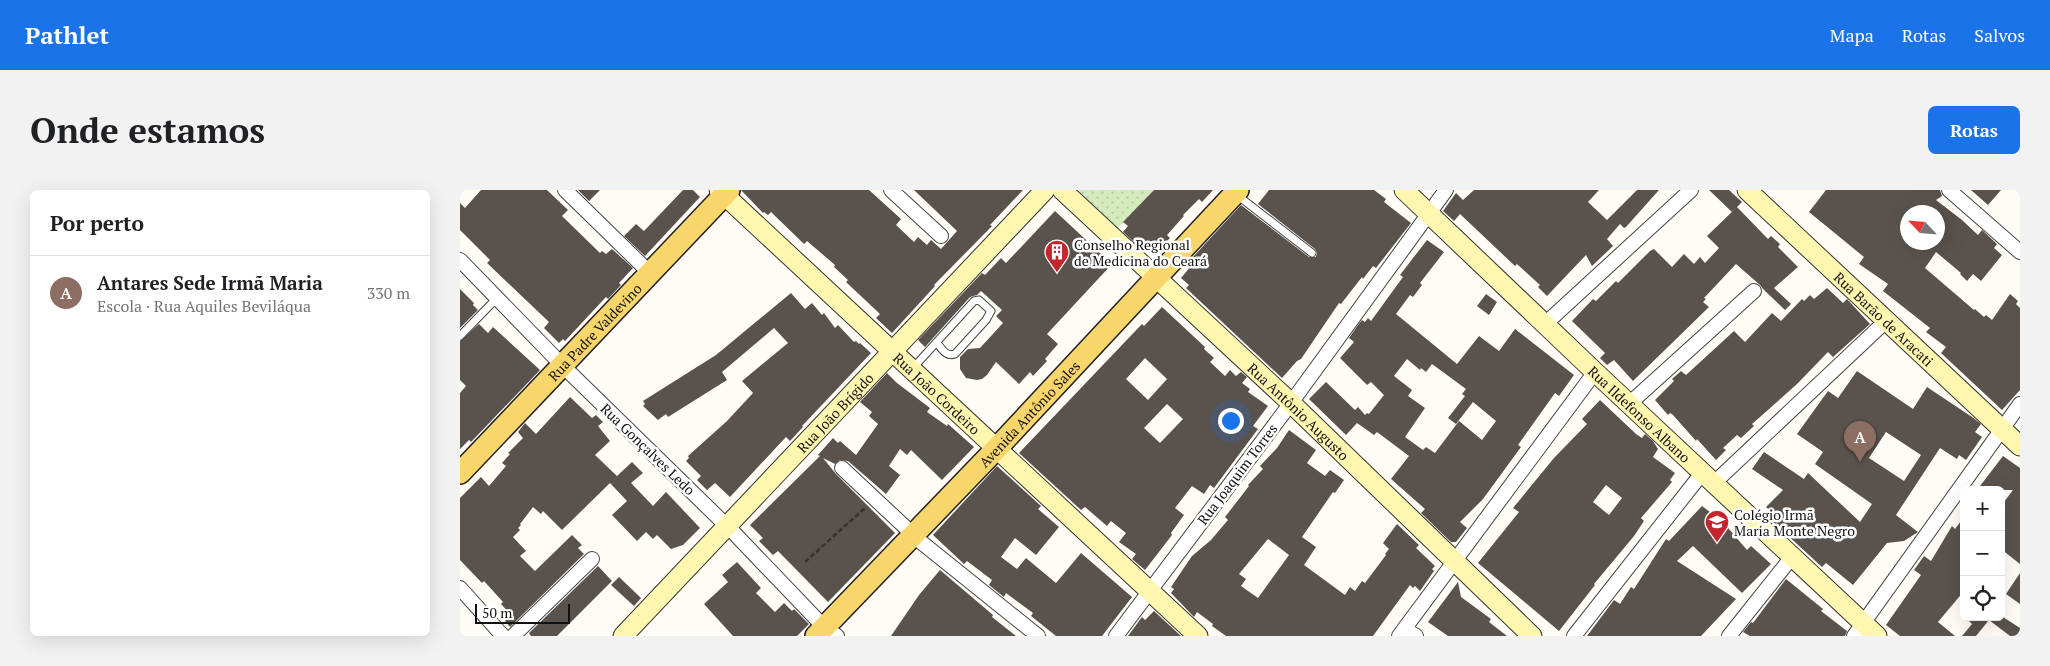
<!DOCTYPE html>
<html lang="pt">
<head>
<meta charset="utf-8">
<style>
  :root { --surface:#fff; --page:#f2f2f2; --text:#202124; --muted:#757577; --line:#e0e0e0; --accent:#1a73e8 }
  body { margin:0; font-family:"PT Serif",serif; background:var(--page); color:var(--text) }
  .controls { position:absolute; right:15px; bottom:15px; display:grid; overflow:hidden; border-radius:8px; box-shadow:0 5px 20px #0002 }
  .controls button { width:45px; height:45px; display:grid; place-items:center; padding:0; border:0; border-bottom:1px solid var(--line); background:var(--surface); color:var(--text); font:25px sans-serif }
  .compass { position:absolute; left:1440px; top:15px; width:45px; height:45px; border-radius:50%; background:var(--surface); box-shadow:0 5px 20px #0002; rotate:296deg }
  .scale { position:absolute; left:15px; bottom:12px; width:95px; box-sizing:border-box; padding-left:5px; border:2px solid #111; border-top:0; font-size:14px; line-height:18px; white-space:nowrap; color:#111; -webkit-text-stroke:4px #fff; paint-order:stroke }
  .you { position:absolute; left:770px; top:230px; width:18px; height:18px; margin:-12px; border:4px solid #fff; border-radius:50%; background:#1a73e8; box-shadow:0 0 0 8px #1a73e833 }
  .badge { display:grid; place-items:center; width:32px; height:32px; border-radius:50%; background:var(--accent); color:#fff; font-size:16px; font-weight:700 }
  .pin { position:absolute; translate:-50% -41px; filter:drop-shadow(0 1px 2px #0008) }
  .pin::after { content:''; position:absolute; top:26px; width:18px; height:15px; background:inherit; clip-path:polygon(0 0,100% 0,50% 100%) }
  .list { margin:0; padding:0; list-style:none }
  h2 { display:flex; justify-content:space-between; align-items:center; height:65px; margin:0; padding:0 20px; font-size:21px }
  h2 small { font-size:16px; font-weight:400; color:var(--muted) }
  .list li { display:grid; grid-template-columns:32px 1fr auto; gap:15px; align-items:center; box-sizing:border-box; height:75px; padding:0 20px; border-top:1px solid var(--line) }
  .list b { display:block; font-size:19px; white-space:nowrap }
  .list p { margin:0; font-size:16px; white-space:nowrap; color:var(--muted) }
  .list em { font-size:16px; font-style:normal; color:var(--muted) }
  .icon { flex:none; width:28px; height:28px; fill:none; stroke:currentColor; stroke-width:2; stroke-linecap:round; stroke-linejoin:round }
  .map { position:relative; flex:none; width:1560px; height:446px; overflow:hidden; border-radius:8px }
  header { display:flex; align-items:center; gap:30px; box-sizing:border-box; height:70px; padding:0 25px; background:var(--accent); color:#fff }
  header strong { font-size:24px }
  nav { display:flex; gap:28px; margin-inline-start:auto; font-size:18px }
  .intro { display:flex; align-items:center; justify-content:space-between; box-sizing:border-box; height:120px; padding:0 30px }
  h1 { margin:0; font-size:35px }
  .button { padding:12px 22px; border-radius:8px; background:var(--accent); color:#fff; font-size:18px; font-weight:700 }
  main { display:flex; gap:30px; padding:0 30px }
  aside { flex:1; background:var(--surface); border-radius:8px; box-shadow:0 5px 20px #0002 }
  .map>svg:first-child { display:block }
</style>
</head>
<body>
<header>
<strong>Pathlet</strong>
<nav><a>Mapa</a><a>Rotas</a><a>Salvos</a></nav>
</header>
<div class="intro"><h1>Onde estamos</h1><a class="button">Rotas</a></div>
<main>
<aside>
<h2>Por perto<small></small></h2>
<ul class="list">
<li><span class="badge" style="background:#8d6e63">A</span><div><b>Antares Sede Irmã Maria</b><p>Escola · Rua Aquiles Beviláqua</p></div><em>330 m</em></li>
</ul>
</aside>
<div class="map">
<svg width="1560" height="446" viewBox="0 0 1560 446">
  <defs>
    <pattern id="grass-dots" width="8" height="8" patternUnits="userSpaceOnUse" patternTransform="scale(1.25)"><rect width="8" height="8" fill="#d5ebbd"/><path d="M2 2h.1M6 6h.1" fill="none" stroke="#b6c8a1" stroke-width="1.8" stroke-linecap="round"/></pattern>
  </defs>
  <rect width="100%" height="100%" fill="#fffdf5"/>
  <path fill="url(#grass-dots)" d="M618,0H694L658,38Z"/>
  <path fill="#5a524d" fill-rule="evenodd" d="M21,0H87L108,20L102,26L140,63L142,61L146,64L152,59L173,78L159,93L161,95L148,109L146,107L105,151L103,149L99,153L84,138L89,132L27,73L30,70L0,40V13L5,18Z
    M118,0H140L129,11Z
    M223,0H233L240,7L185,66L164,46L176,34L184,41Z
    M281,0H409L441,29L436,35L454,52L458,47L467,55L471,50L481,59L497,41L454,0H563L530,35L532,36L474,95L475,96L432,143L416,128L420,124L386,92L388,90L374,77L375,75L347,51L344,54L311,22L308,25L304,22L303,23Z
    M694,0H753L742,12L739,9L723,25L724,26L707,45L710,48L693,65L682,55H677L663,42L668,36L663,32Z
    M809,0H914L926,9L924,12L951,33L916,78L913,76L903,89L902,87L881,114L879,113L841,169L837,171L822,188L726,98L729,95L721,88L736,70L733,67L781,15L849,67H856L857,63L855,59L798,14Z
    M1014,0H1139L1128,12L1147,30L1177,0H1199L1166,37L1164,38L1160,34L1147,49L1153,56L1132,76L1126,65L1087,106L1078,97L1080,95L1057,74L1055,76L1000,24L994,31L983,21L996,3L1003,10Z
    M1249,0H1269L1282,12L1277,17L1308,49L1311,46L1320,54L1318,57L1338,77L1314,98L1331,114L1325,120L1303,99L1300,95L1276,74L1244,108L1246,109L1243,112L1249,117L1173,191L1154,170L1147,175L1140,168L1145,163L1112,131L1133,109L1136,111L1156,91L1158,93L1190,61L1194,59L1212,77L1224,64L1234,74L1240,67L1245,73L1259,58L1247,46L1276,18L1272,22Z
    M1366,0H1480L1482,6L1476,10L1502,30L1518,45L1522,40L1537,54L1534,58L1542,65L1521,91L1513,84L1507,91L1500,84L1501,83L1476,62L1465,78L1514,120L1515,119L1524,127L1526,125L1532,130L1550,104L1558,111L1556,114L1560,118V200L1542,220L1481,163L1486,157L1466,142L1470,138L1423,101L1428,94L1399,74L1404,67L1349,22ZM1448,22H1478V52H1448Z
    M1511,0H1541L1528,15Z
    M595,21L652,74L587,144L598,154L585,169L587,171L573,186L570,182L559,194L536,172L527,185L522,189L517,190L506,188L500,179V167L508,159L520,158L543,133L536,126L542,120L521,101L517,105L510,107L465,157L458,150L522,83L525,85L541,68L546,73Z
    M967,50L984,62L960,93L962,95L953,107L950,105L936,124L997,174L1019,146L1039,161L1055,139L1114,185L1099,206L1095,203L1058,255L1061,257L1023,309L1000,332L1007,338L996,352H991L961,323L965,319L931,289L949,266L917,242L914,245L897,233L886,245L849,209L866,192L895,220L898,217L905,225L907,223L909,224L924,205L911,192L907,195L880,168L894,152L889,148L898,135L902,130L905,132L908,128L911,131L943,87L940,85ZM947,169L960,180L961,178L966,182L972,174L1006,199L1002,204L1005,206L988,228L996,234L1013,212L1036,231L1022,250L999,231L975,263L966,257L963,260L945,247L965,218L948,206L952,200L934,186Z
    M1367,98L1383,113L1387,109L1410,134L1373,167L1368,162L1337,194L1300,227L1292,234L1294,236L1281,248L1277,245L1263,258L1266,260L1256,270L1237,249L1236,251L1213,225L1210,223L1208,225L1195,210L1214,191L1212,189L1221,181L1226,185L1274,141L1285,152L1312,123L1321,131L1342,109L1344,111L1350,105L1354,109Z
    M0,99L14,113L13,115L18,120L0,138Z
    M331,103L345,119L352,113L362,125L364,123L375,138L378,135L394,152L396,151L399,154L400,153L411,163L342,236L343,237L330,251L326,247L270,307L255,293L247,300L237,290L241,286L226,271L229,268L228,266L267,231L293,203L282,191L328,153L314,138L262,182L267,190L208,227L206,224L198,230L183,216L185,214L183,211L256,165Z
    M1026,104L1037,112L1029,125L1017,116Z
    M702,117L745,157L744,159L754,168L750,172L765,186L770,180L776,186L781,182L787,187L782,193L790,199L788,202L808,216L793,236L798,239L754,298L750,295L744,304L732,296L715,318L724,325L711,343L712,345L685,380L672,369L676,364L659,352L666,343L651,331L647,336L625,317L621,320L559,263L682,134L684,136ZM685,168L707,189L688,210L666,189ZM707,214L723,229L700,253L684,238Z
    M19,134L28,143L33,137L80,180L11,252L9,250L0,259V203L6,196L0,190V151Z
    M1397,181L1453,219L1467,197L1512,227L1521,234L1515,242L1522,247L1506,270L1499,265L1497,269L1480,258L1436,325L1458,342L1444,351L1427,353L1393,395L1366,373L1362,377L1313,332L1314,324L1306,317L1323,300L1292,279L1304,262L1344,289L1348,283L1400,332L1412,314L1355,274L1363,262L1337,244L1368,201L1378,208ZM1426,242L1461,265L1444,291L1409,268Z
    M427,183L437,193L470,218L467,222L487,236L488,234L514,257L482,290L451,260L447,265L440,259L429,276L440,285L426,304L388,271L380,270L375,274L363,268L376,284L435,343L368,412L318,361L313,365L299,351L303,348L290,335L360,266L358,265L373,248L378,253L380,251L396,265L418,234L409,226L412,222L400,212Z
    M110,207L132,228L136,225L143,232L138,236L150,251L135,265L157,286L172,272L183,283L171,293L193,316L206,302L240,338L223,355L211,359L197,345L193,349L186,342L177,351L152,325L167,311L150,293L102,340L83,321L81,324L73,317L60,334L61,335L58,338L60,340L53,347L66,361L60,366L75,381L112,345L122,355L118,358L124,364L50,437L45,431L51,425L41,414L43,412L24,391L22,393L0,370V308L21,287L29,296L46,276L42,273L50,264L48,263L63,248L58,242L65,233L76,244Z
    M1140,210L1176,244L1182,248L1185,244L1193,251L1198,259L1193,267L1215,283L1210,290L1212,292L1181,328L1184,331L1174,346L1134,394L1135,395L1099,441L1018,373L1059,322L1053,318L1094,268L1127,234L1122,229ZM1146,295L1162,308L1149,325L1133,312Z
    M829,240L856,260L847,273L865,286L870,280L884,290L875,303L873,302L842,347L856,357L844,375L885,405L890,397L895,401L902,391L905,393L926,365L925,364L929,359L923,353L937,334L959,355L956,358L975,376L972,379L974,381L960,401L955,396L953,398L950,395L913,446H766L752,436L753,434L737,422L734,427L711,403L714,399L711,397L732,366L751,350L768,330L765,327L789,296L788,295L803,279L800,276L817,258ZM808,349L829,365L798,408L781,396L786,389L779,384Z
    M1543,266L1560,278V374L1541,359V316L1553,300H1517Z
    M537,276L581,316L578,319L599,337L576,365L555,348L541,367L557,379L566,368L596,393L621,363L672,407L642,446H596L571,426L573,423L546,403L544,407L529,395L532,390L507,371L504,374L473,345Z
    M1242,316L1263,332L1287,360L1291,356L1311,374L1282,403L1233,356L1217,371L1276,409L1241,446H1127L1154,410L1160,414L1171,397L1174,399L1206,349L1209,351Z
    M1504,327V401L1478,432L1495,446H1440L1426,435L1461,385L1454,380L1464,366L1471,371L1492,336L1495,339Z
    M277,372L301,398L296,403L315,422L324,413L332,421L334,419L349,434L337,446H273L244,414L268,392L262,385Z
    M138,376L152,391L97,446H71L69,443Z
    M480,380L533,425L532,427L556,446H431L459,405Z
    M1560,383V414L1546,404Z
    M159,387L181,408L174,416L151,395Z
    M1326,389L1363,419L1361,421L1387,441L1385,446H1290L1283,442L1291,432L1293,433Z
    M998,392L1001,407L1031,429L1029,432L1047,446H988L968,432Z
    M694,421L721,446H668L682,427L685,430Z
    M1505,427H1543L1560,438V446H1550L1529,430L1516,446H1502L1512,434Z"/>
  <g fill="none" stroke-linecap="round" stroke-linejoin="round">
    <defs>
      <path id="lane" d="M777,5L852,63
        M0,146L37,108
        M453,178L514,111L519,110L531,121L526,130L495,164C486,167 482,159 477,153"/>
      <path id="street" d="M105,0L190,83
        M431,0L481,46
        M1489,0L1560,62
        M0,70L103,176L274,343L364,437L377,446
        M1085,134L1231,0
        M1169,214L1294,101
        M382,278L461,352L578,446
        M1254,293L1426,131
        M0,398L43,446
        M945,439L956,446
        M53,446L132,369
        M656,446L831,213L986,0
        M939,446L1135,182
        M1114,446L1243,282
        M1269,446L1332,367
        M1394,446L1560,214"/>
      <g id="secondary">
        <path id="s1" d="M259,0L738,446"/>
        <path id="s2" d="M602,0L831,213L1072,446"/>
        <path id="s3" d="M944,0L1135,182L1417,446"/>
        <path id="s4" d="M1287,0L1560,256"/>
        <path id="s5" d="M163,446L585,0"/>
      </g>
      <g id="primary">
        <path id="s6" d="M0,283L269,0"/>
        <path id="s7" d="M356,446L537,258L778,0"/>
      </g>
    </defs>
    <use href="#lane" stroke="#444" stroke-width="9"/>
    <use href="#street" stroke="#444" stroke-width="16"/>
    <use href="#secondary" stroke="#333" stroke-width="21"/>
    <use href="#primary" stroke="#222" stroke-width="24"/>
    <path stroke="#333" stroke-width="2.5" stroke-dasharray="5 2.5" stroke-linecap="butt" d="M345,372L406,317"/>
    <use href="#lane" stroke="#fff" stroke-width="7"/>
    <use href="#street" stroke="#fff" stroke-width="14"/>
    <use href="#secondary" stroke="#fff6b0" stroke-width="19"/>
    <use href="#primary" stroke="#f9d66b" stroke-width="21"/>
  </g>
  <defs>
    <symbol id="building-pin" viewBox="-11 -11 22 30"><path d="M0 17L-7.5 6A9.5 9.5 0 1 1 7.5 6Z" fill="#c4262e" stroke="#fff"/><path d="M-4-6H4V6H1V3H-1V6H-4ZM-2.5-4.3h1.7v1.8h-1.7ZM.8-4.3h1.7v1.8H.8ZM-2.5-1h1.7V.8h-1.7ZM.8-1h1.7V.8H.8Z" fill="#fff"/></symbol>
    <symbol id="school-pin" viewBox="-11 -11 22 30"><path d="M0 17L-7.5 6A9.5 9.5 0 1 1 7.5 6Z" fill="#c4262e" stroke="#fff"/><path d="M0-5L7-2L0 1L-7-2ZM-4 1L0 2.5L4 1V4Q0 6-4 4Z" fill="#fff"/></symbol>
  </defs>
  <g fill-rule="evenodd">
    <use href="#building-pin" x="583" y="48" width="28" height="38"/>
    <use href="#school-pin" x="1243" y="318" width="28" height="38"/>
  </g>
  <g text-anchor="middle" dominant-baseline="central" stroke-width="5" stroke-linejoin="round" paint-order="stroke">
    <g font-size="14" fill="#111" stroke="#fff" text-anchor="start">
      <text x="614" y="54">Conselho Regional<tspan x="614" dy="16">de Medicina do Ceará</tspan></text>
      <text x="1274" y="324">Colégio Irmã<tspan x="1274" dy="16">Maria Monte Negro</tspan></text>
    </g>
    <g font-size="14" fill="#111" stroke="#fff">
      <text stroke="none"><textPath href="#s4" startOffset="188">Rua Barão de Aracati</textPath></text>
      <text stroke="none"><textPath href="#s6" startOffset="195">Rua Padre Valdevino</textPath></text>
      <text stroke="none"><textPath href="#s1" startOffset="298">Rua João Cordeiro</textPath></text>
      <text stroke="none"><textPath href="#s2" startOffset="324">Rua Antônio Augusto</textPath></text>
      <text stroke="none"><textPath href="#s5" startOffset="308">Rua João Brígido</textPath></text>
      <text stroke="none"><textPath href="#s7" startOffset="308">Avenida Antônio Sales</textPath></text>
      <text stroke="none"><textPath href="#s3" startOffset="325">Rua Ildefonso Albano</textPath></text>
      <text transform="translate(188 259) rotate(44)">Rua Gonçalves Ledo</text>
      <text transform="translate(777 284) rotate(-53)">Rua Joaquim Torres</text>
    </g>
  </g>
</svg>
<div class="controls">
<button>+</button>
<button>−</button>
<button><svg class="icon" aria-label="locate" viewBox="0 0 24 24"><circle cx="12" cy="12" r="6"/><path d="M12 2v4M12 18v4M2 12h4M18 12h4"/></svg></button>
</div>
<svg class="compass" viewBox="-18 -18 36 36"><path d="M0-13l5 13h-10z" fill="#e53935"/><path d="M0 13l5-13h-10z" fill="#757577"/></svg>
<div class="scale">50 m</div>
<div class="you"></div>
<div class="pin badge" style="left:1400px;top:272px;background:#8d6e63">A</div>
</div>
</main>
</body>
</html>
